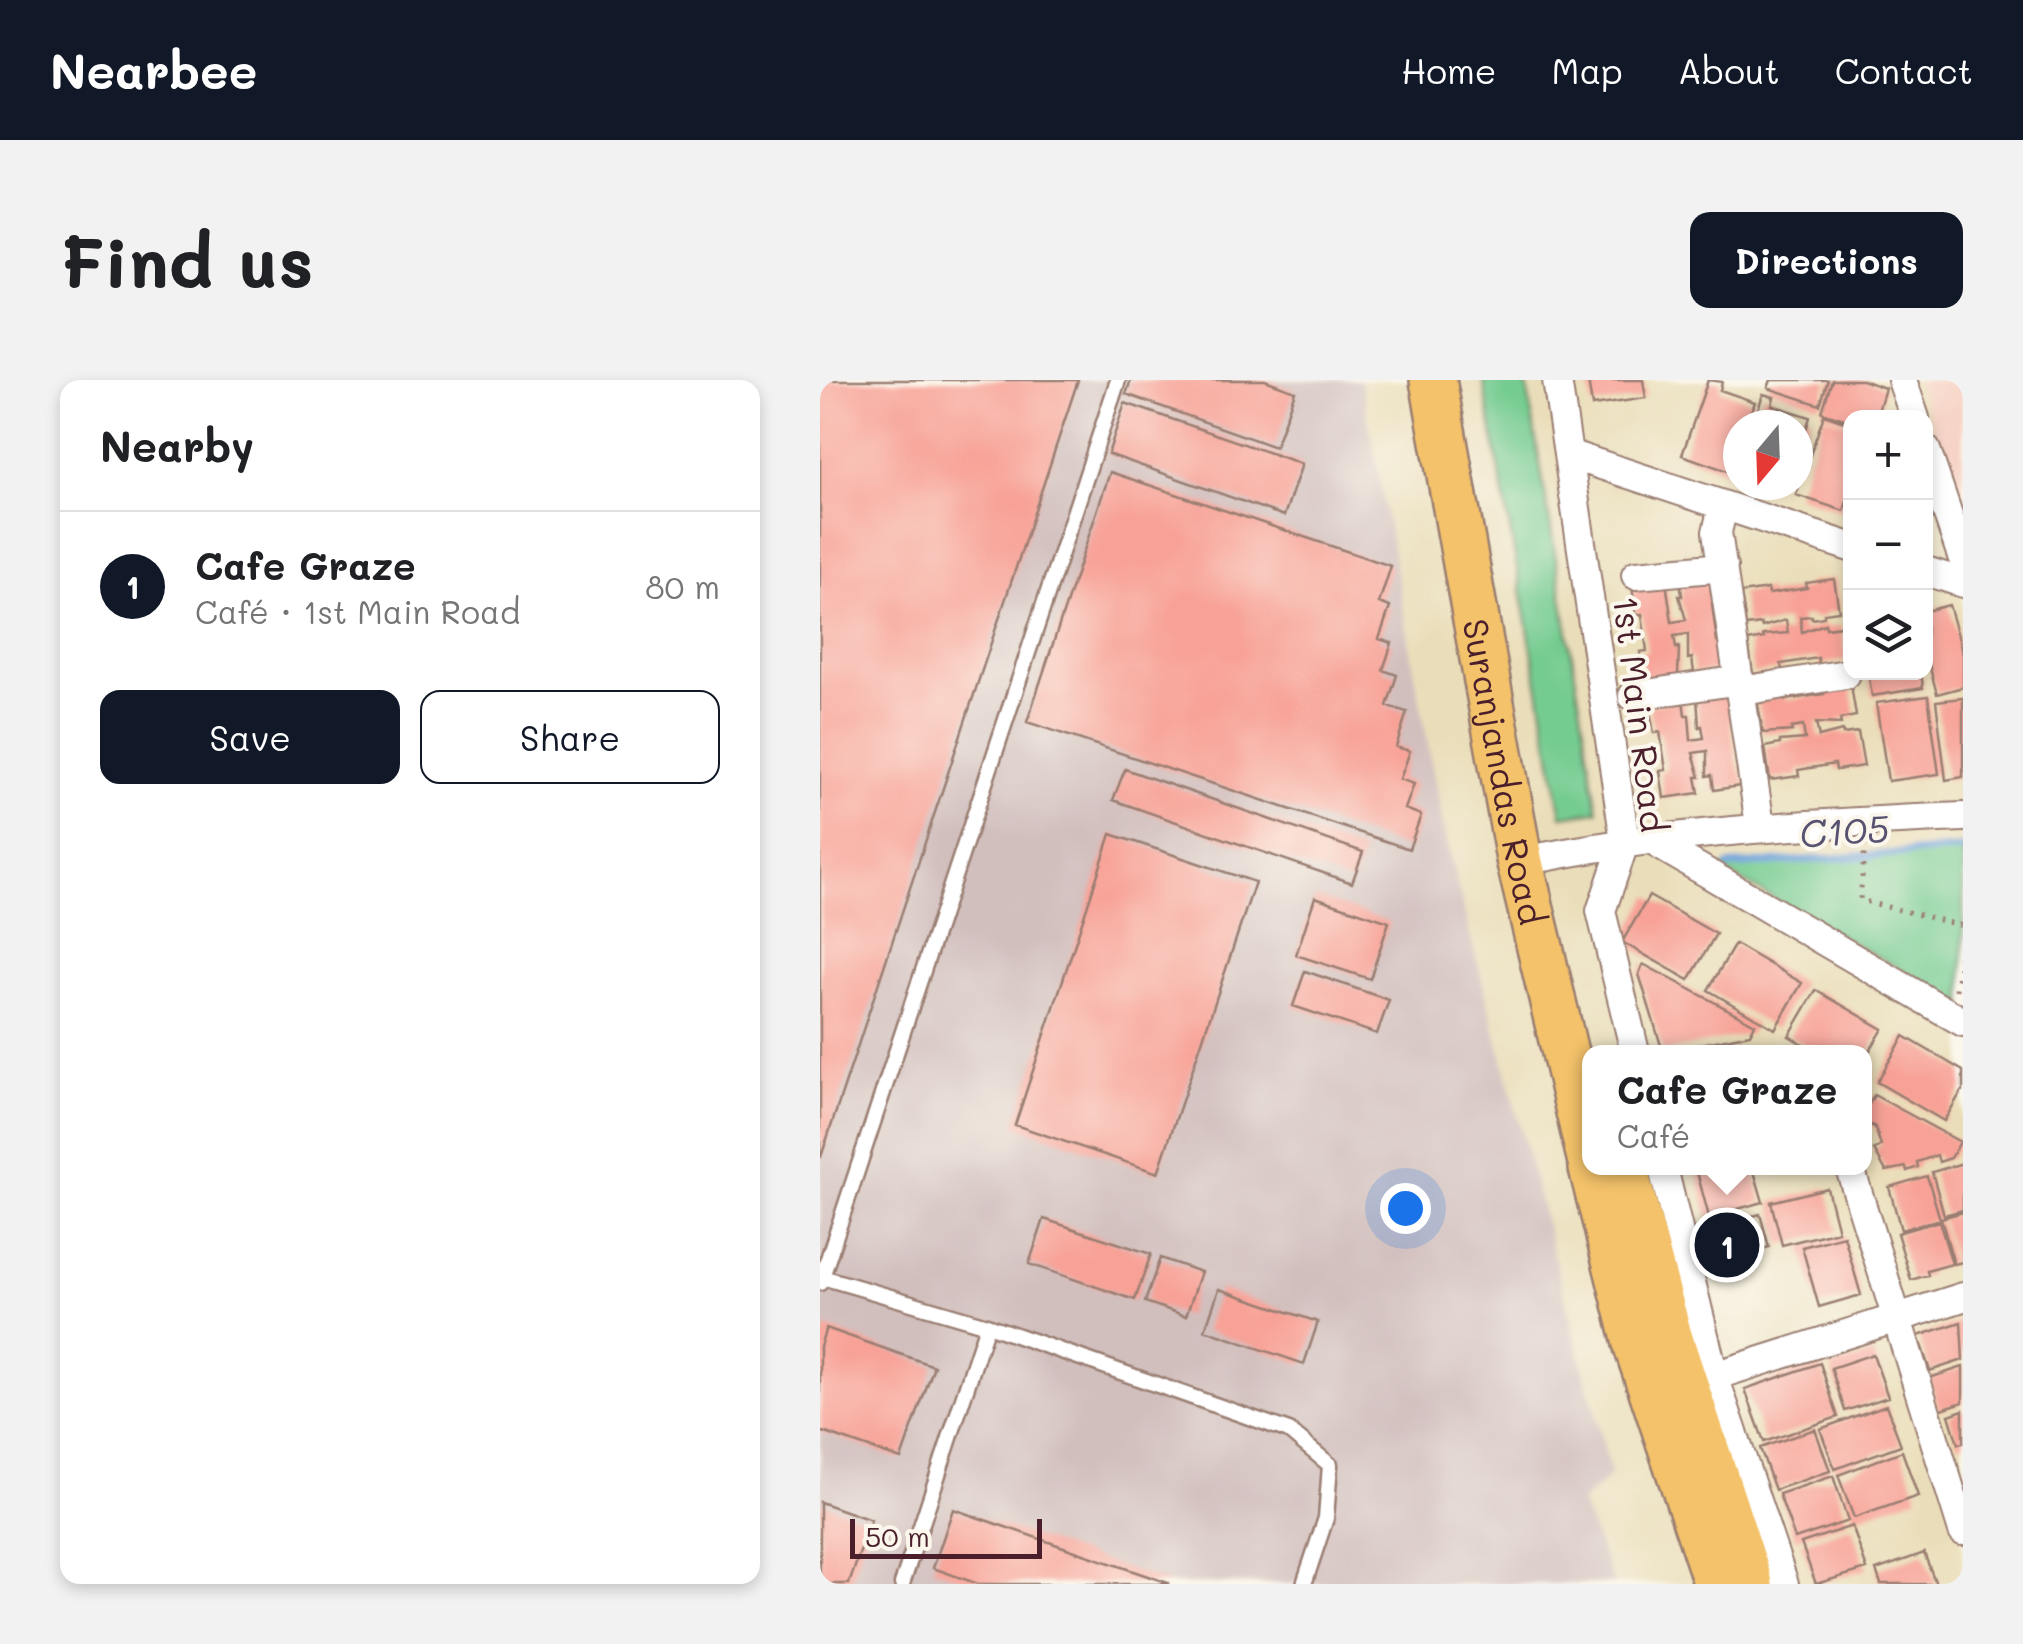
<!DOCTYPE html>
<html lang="en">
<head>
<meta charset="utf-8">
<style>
  :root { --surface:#fff; --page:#f2f2f2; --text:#202124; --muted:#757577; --line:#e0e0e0; --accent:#111827 }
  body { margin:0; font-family:Mali,sans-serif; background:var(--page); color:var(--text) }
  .controls { position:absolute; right:30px; top:30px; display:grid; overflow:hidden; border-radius:20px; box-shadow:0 5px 15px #0003 }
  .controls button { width:90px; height:90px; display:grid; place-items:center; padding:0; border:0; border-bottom:2px solid var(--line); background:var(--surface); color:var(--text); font:50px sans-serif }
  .compass { position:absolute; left:903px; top:30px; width:90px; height:90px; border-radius:50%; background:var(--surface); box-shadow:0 5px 15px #0003; rotate:199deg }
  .scale { position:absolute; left:30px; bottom:25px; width:192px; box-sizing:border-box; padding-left:10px; border:5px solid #4a1f2b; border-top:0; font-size:28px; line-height:35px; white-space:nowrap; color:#4a1f2b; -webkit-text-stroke:8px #fbf7ec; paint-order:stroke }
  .you { position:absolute; left:585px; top:828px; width:35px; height:35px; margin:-25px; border:8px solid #fff; border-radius:50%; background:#1a73e8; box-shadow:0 0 0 15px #1a73e833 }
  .badge { display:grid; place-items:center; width:65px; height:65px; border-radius:50%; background:var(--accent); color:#fff; font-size:32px; font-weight:700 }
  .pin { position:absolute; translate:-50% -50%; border:5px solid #fff; box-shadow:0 2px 10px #0006 }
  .popup { position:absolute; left:762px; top:665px; width:290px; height:130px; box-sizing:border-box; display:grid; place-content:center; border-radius:20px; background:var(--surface); filter:drop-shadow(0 2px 8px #0005); font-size:32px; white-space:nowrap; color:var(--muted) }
  .popup b { font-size:38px; color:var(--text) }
  .popup::after { content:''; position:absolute; left:50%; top:100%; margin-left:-20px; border:20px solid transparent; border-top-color:var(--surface) }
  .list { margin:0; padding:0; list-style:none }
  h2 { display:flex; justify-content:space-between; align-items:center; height:130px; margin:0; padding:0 40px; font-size:42px }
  h2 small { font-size:32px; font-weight:400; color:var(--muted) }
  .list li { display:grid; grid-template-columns:65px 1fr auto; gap:30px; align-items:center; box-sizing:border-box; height:150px; padding:0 40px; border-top:2px solid var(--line) }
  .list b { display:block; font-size:38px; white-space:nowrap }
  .list p { margin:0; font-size:32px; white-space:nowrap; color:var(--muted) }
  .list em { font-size:32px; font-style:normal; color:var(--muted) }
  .actions { display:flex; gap:20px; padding:30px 40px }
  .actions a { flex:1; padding:22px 0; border:2px solid var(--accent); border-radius:20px; text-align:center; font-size:35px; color:var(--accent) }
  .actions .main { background:var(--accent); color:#fff }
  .icon { flex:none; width:55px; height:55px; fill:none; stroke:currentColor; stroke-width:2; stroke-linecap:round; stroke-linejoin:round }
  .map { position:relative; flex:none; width:1143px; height:1204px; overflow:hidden; border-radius:20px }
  header { display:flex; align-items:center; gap:60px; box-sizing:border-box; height:140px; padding:0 50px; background:var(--accent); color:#fff }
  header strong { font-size:48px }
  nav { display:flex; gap:55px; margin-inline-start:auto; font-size:35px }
  .intro { display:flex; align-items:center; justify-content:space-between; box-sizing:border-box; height:240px; padding:0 60px }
  h1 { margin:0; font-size:70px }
  .button { padding:25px 45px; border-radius:20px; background:var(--accent); color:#fff; font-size:35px; font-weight:700 }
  main { display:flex; gap:60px; padding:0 60px }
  aside { flex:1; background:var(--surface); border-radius:20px; box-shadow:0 5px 15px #0003 }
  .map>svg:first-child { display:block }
</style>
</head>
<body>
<header>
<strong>Nearbee</strong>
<nav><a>Home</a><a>Map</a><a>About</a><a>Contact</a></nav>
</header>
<div class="intro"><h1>Find us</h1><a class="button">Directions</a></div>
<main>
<aside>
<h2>Nearby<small></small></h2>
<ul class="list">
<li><span class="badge">1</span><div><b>Cafe Graze</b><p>Café · 1st Main Road</p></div><em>80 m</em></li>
</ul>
<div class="actions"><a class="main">Save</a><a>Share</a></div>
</aside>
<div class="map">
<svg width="1143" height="1204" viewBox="0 0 1143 1204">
  <rect width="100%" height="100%" fill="#fbf7ec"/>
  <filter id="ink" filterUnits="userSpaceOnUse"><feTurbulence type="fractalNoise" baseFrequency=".01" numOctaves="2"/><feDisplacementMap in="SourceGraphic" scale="20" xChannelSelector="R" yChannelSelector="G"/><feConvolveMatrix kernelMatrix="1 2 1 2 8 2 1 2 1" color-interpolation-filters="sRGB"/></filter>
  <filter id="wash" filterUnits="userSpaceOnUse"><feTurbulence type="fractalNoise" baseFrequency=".0048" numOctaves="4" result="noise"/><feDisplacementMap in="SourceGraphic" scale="40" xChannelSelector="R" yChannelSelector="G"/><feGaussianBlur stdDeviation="2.25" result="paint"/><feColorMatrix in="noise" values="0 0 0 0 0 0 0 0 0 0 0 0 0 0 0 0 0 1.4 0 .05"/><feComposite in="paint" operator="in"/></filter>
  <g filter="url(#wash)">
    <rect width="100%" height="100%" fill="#eadeba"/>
    <path fill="#f6d2c4" d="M1096,0H1143V140Z"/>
    <path fill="#d1bfbe" d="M0,0H541L626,462L791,1095L761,1122L794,1204H0Z"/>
    <path fill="#75cc91" stroke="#60765e" stroke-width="2.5" d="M663,0H706L778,431L742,436Z
      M1143,467V624L900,489Z"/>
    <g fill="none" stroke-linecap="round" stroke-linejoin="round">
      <path stroke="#6ca1d9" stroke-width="8" d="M908,486L1143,469"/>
    </g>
    <g id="blocks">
      <path fill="#f8a297" d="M0,0H258L1,777H0Z
        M311,0H445L475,11L455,67L306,14Z
        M768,0H823L826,18L772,26Z
        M888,0L902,2L900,10L935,22L927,45H918V69L910,92L862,75Z
        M951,0H1008L1000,25L948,8Z
        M1012,0H1042L1065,8L1056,38H1030V41L1002,32Z
        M943,14L954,17L952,25L990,37L979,72L978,45H933Z
        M305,23L482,84L464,136L288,74Z
        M1004,35L1030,44V111L1024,131L976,115Z
        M290,92L571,186L559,223L570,227L559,259L572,263L563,290L577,295L567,326L587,332L576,367L590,371L580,399L594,404L585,429L601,435L589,469L207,342Z
        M893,196L897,223L892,224L897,262H902L906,289L874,293L872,278L868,279V254L854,256L856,268L859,267L858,295L824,300L820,272L827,271L822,234L816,235L812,206L846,202L852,242L866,240L859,216H862L860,200Z
        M1014,199L1019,231L1004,233V237L992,239V236L980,237L982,252L1005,244L1006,248L1021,246L1027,280L999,285L998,278L961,284L962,290L933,294L928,261L944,258L943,255L968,253L966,240L942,247L941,244L926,246L921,213L948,209L949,214L987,208L986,203Z
        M1129,225L1143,274V307L1117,314L1106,273V231Z
        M1048,292H1101L1103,308L1052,316Z
        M1031,305L1036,336L1020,339L1021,344L996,343L999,357L1022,351L1023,354L1038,352L1044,386L1016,390L1015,384L978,390L979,396L950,400L945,367L960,364V361L985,359L983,346L971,348L972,351L943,353L937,319L965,315L966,320L1004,314L1003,309Z
        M911,312L915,340H910L916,379L926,405L894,410L892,395L887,396V371L873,373L880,397H876L879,413L844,418L840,391L846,390L840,352L834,353L829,325L863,320L865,335H869L871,360L884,358L882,346L879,347L877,317Z
        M1108,316L1119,394L1068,401L1056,323Z
        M1143,318V397L1126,400L1116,321Z
        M305,389L543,472L532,503L293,420Z
        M291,454L435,502L338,793L195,745Z
        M829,516L896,554L869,600L802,562Z
        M495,517L569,542L550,599L476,575Z
        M915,564L982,603L955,649L888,610Z
        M823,584L935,644L930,654L843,672L819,594Z
        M485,591L569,620L557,654L473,626Z
        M996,610L1063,649L1044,680V672H997L969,656Z
        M1084,656L1143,691V709L1124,741L1057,702Z
        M1054,715L1140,762L1131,778L1119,782L1117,775L1097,782L1098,787L1087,791L1086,787L1066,791L1054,770L1061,766L1055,747L1044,742V732Z
        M1143,783V830L1124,835L1112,792Z
        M894,788H933L943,822L889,837L877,792Z
        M1107,796L1120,839L1081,850L1069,807Z
        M1007,808L1018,851L962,865L951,822Z
        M1143,832V882L1134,884L1121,838Z
        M940,834L949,867L899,880L890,847Z
        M224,839L331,874L315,920L209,884Z
        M1119,841L1132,884L1107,891L1108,895L1091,900L1077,853Z
        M1024,856L1041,915L999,927L982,867Z
        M340,878L381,892L366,936L325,922Z
        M399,909L498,942L484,984L385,950Z
        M1141,942L1143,980L1110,991L1098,956Z
        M6,948L114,986L81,1079L0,1051V966Z
        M1053,974L1068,1017L1025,1031L1011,988Z
        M1000,983L1018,1037L944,1062L925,1009Z
        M1143,987V1022L1119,1030L1109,998Z
        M1066,1025L1081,1065L1015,1089L1000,1049Z
        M1143,1030V1063L1138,1064L1129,1035Z
        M995,1049L1010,1091L955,1110L940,1068Z
        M1082,1071L1098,1116L1034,1138L1018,1095Z
        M1013,1096L1028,1141L975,1159L959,1114Z
        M0,1122L51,1140L29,1204H0Z
        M133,1129L348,1203V1204H158L113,1188Z
        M1032,1146L1047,1189L996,1204L981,1163Z
        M1104,1173L1116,1204H1061L1056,1190Z"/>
    </g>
  </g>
  <g filter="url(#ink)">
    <use href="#blocks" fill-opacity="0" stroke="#9a7e72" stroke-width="2.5"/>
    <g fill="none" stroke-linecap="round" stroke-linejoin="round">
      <defs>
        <path id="lane" d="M2,897L298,0
          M0,903L2,897L167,945
          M82,1204L167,945L469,1051L510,1085L506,1138L484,1204"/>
        <path id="street" d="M737,0L805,461L781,531L815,672
          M1082,0L1095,38
          M1106,70L1143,179
          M748,74L1030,167
          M903,127L897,152L940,446
          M1106,191L1143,203
          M816,195L903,187
          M922,311L1026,294
          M813,316L920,300
          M829,459L1143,642
          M724,477C863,450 1002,443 1143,437
          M843,788L894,996L964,1204
          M1030,788L1143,1151
          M894,996L1143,917"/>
        <g id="primary">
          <path id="s1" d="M613,0L699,479L770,778"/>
          <path d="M772,788L816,963L897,1204"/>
          <path d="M804,788L849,956L930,1204"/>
        </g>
      </defs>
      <use href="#lane" stroke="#9a7e72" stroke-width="19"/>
      <use href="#street" stroke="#9a7e72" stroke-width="32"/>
      <use href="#primary" stroke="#9a7e72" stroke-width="50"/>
      <path stroke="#9a7e72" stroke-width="5" stroke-dasharray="2.5 8" stroke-linecap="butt" d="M1045,464L1040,520L1143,546
        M1136,610L1143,548"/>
      <use href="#lane" stroke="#fff" stroke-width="14"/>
      <use href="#street" stroke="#fff" stroke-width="28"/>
      <use href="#primary" stroke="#f3c26a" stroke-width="45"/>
    </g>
  </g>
  <g text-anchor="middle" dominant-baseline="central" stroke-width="8" stroke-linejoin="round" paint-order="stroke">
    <g font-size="35" fill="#4a1f2b" stroke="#fbf7ec">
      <text transform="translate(821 334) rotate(83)">1st Main Road</text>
      <text stroke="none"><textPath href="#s1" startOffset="398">Suranjandas Road</textPath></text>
    </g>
    <g font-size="38" font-style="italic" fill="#585371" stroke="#fbf7ec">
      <text transform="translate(1024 450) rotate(-4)">C105</text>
    </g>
  </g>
</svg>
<div class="controls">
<button>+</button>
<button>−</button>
<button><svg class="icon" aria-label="layers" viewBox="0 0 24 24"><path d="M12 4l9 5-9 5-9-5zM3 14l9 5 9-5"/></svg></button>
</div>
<svg class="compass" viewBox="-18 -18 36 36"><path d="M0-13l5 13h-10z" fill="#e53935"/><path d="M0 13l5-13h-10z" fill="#757577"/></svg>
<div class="scale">50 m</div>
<div class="you"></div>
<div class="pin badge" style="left:907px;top:865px">1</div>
<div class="popup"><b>Cafe Graze</b>Café</div>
</div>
</main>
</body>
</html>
